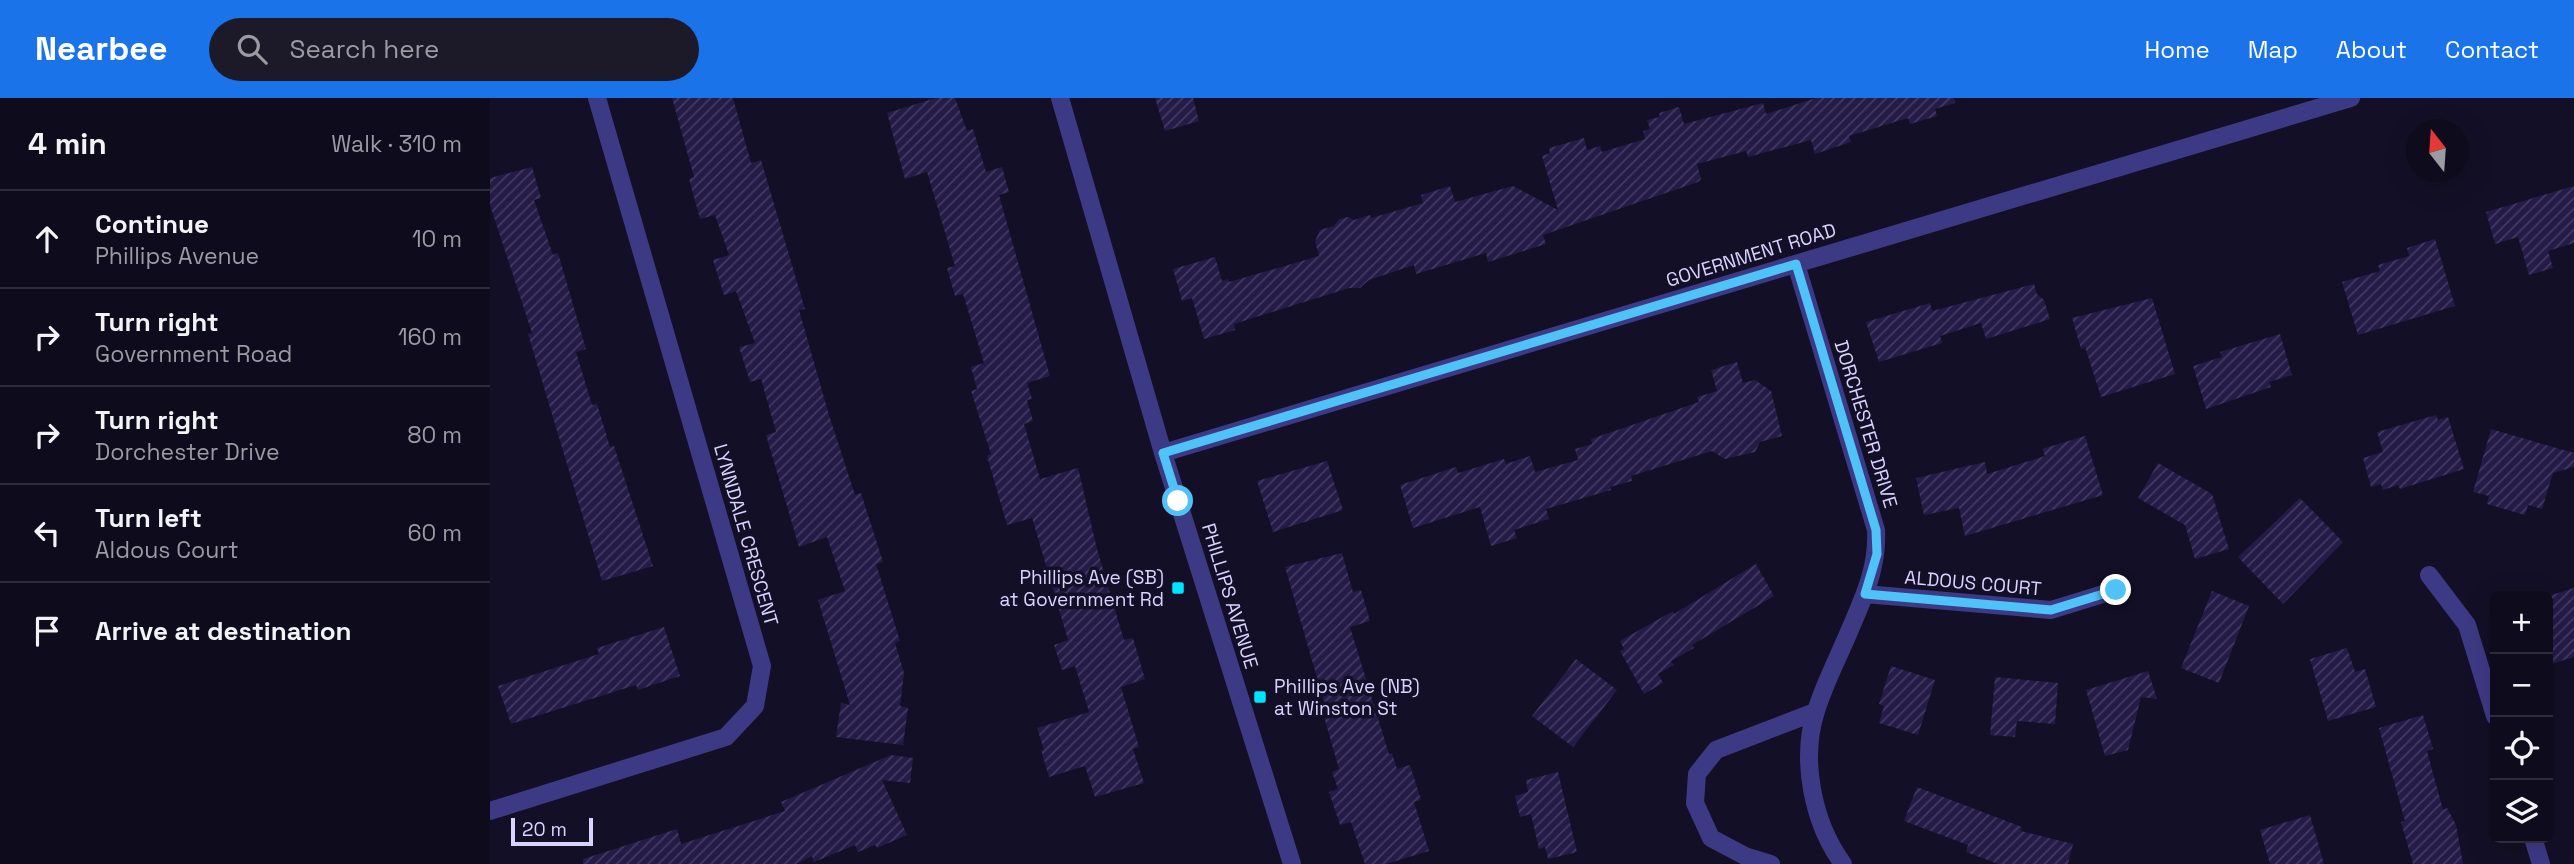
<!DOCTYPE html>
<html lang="en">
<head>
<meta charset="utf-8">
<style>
  :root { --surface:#0e0b1c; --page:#1c1929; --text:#f1f3f6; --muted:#9b9ba3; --line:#2e2b3b; --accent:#1a73e8 }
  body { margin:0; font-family:"Space Grotesk",sans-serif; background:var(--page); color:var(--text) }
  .controls { position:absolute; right:21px; bottom:21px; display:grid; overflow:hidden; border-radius:10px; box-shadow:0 7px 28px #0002 }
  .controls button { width:63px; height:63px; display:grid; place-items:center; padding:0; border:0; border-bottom:2px solid var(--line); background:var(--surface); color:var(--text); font:35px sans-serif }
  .compass { position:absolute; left:1916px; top:21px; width:63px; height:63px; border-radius:50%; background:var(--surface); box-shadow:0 7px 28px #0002; rotate:343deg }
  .scale { position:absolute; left:21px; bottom:18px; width:82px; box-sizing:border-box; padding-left:7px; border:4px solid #d9d4ff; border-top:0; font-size:19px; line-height:24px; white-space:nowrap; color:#d9d4ff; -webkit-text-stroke:5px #130f26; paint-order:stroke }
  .stop { position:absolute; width:21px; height:21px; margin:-16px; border:5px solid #4fc3f7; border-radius:50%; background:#fff }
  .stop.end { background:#4fc3f7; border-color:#fff; box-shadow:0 2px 7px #0008 }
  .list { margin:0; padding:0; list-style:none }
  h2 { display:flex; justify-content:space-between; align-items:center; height:91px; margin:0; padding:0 28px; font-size:30px }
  h2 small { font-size:23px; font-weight:400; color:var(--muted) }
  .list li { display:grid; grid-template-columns:46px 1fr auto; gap:21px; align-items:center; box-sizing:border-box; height:98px; padding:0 28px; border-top:2px solid var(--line) }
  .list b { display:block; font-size:26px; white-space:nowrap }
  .list p { margin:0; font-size:23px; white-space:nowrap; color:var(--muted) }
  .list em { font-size:23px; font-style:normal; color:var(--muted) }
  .icon { flex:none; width:38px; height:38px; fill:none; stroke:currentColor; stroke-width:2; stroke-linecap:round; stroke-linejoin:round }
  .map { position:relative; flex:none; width:2084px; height:766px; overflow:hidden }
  header { display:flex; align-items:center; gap:42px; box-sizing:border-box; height:98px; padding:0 35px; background:var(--accent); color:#fff }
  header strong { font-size:33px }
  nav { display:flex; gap:38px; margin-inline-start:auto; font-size:24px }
  .search { width:490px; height:63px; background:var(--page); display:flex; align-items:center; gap:18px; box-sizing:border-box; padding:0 24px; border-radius:38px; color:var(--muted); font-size:26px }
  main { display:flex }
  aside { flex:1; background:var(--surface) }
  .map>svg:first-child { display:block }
</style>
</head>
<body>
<header>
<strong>Nearbee</strong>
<div class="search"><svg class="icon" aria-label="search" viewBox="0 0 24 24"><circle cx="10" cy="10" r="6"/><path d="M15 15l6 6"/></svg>Search here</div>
<nav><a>Home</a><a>Map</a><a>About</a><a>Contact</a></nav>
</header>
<main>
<aside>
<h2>4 min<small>Walk · 310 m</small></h2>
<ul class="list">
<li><svg class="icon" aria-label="ahead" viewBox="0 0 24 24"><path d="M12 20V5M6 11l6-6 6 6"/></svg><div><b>Continue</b><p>Phillips Avenue</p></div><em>10 m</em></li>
<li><svg class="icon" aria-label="right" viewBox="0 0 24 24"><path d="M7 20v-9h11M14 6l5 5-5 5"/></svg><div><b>Turn right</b><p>Government Road</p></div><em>160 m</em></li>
<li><svg class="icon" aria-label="right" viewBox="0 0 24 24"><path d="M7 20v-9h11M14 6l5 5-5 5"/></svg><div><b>Turn right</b><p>Dorchester Drive</p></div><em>80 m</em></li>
<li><svg class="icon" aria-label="left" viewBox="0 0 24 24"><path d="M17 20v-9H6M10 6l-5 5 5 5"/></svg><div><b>Turn left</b><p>Aldous Court</p></div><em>60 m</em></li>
<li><svg class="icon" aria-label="arrive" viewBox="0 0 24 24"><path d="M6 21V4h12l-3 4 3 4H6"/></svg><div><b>Arrive at destination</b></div></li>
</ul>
</aside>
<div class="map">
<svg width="2084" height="766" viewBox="0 0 2084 766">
  <defs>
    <pattern id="building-hatch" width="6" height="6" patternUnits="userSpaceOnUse" patternTransform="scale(1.75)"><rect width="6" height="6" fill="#241b47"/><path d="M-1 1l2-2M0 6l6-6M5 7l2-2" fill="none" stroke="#433b63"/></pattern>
  </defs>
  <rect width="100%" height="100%" fill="#130f26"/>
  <path fill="url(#building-hatch)" d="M182,0H243L261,65L271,62L315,211L309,212L339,317L365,397L371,395L393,464L386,466L410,543L405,545L414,575L410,608L418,610L413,647L346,639L351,605L360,607L328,502L355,493L337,439L309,449L276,337L286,334L271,281L260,284L249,249L265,245L246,193L234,197L223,162L239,157L225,117L210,121L199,81L204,79Z
    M446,0H465L477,33L483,31L496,74L512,69L519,94L509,97L560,278L537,285L542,301L537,302L543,323L534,326L550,381L588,370L607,451L634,542L643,540L655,581L631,589L649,649L643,651L654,685L605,699L595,668L559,679L551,652H554L547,630L599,614L585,568L572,572L564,547L578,542L542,420L517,427L497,358L501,356L481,293L487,291L481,269L494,265L473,196L465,198L457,170L465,168L437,74L415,81L397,15Z
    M665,0H703L709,23L675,33Z
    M1326,0H1464L1465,5L1445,11L1447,18L1420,26L1418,20L1359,38L1361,44L1325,56L1321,42L1258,59L1256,53L1207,66L1211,81L1208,84L1053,137L1056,146L998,164L996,155L926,176L924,167L879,182L870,190H859L744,226L745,232L714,241L702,200L692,203L683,171L725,159L732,183L738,181L739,184L829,158L825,143L830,132L844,128L849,121L858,119L864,122L880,117L881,120L933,105L931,97L960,88L965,104L1023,88L1068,112L1052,58L1060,55L1059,50L1094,40L1097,52L1110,48L1112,54L1155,41L1153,33L1160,31L1157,22L1170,19L1169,15L1189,9L1194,26L1273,5L1276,16Z
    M42,69L51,100L44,102L63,157L68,155L96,251L86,254L102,307L107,306L120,349L124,348L163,468L112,483L38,236L42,235L0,107V80Z
    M2084,88V145L2058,153L2063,170L2039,177L2028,139L2005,146L1996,114Z
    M1945,141L1965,208L1868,237L1852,184L1890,173L1888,167L1919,158L1917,150Z
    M1544,186L1547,196L1554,202L1560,221L1496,241L1491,225L1450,238L1452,245L1389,264L1376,224L1440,205L1442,213Z
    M1662,200L1685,276L1611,299L1595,249L1591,251L1582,220Z
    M1790,236L1802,277L1779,284L1781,289L1716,311L1703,268L1732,259L1730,254Z
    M1247,264L1253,285L1265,282L1281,293L1292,338L1270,344L1265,354L1235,361L1222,353L1141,378L1142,383L1120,389L1121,392L1056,411L1059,421L1024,432L1027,440L1001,448L990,409L923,430L910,387L966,369L968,375L1014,361L1016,366L1040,358L1045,374L1088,362L1085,351L1102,346L1101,341L1209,304L1207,299L1227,293L1221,272Z
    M1946,317L1948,322L1958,319L1974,371L1910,391L1908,387L1893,392L1891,386L1881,389L1873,360L1893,354L1887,334Z
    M2001,331L2084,355V369L2063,375L2052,411L2038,407L2035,417L1997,406L1999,398L1983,394Z
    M1595,338L1613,397L1475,438L1469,410L1434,417L1426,380L1495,364L1497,376L1555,358L1552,351Z
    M837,363L853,412L783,434L767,383Z
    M1668,365L1722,396L1739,451L1705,461L1695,427L1648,400Z
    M1810,400L1853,444L1793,506L1748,459Z
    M852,455L863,494L871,492L880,523L860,529L899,656L902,655L907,671L920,667L931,702L924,704L939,753L896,766H875L861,724L850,727L839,694L848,691L842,674L849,671L830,605L834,604L795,469Z
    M1266,466L1284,498L1202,547L1204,550L1181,563L1184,567L1168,576L1173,585L1154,596L1130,553L1134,551L1130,543L1183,513L1184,516Z
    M2084,490V559L2058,567V498Z
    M1722,493L1759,508L1729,585L1691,570Z
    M174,529L190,578L148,592L146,587L21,626L8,588L109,556L107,550Z
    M1857,550L1865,574L1875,571L1886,609L1838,623L1820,561Z
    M1086,561L1127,592L1083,649L1042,618Z
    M1401,568L1445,582L1428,637L1389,625L1394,608L1389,606Z
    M1658,573L1667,601L1651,599L1638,652L1615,658L1596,592Z
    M1505,579L1568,585L1565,626L1527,623L1525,639L1500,637Z
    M1933,617L1943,651L1937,653L1953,712L1957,710L1966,727L1973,766H1923L1911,724L1915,723L1889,630Z
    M401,657L423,660L420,685L392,682L417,737L387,750L385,747L368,754L365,747L324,764L322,758L306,766H93V761L187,731L191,746L295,713L291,704Z
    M1068,674L1087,754L1058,761L1055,749L1049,751L1041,716L1030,719L1025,698L1038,694L1036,682Z
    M1427,689L1532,729L1531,733L1583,746L1578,766H1508L1476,754L1478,747L1414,723Z
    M1820,717L1834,766H1780L1770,732Z"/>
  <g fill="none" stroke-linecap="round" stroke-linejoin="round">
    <path stroke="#3d3a85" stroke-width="18" d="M570,0L673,355L802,766
      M1306,166L1386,432C1388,467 1375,497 1361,529C1350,556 1335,584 1326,613C1310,662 1323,725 1353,766
      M673,355L1861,0
      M1939,477L1977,527L2005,618
      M1375,496L1561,512L1626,492
      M0,713L236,639L265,608L272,568L107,0
      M2043,740L2051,766
      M1281,766L1255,758L1221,740L1205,705L1207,676L1226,652L1325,614"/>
  </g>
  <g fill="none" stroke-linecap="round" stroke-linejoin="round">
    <path stroke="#4fc3f7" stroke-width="9" d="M688,403L673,355L1306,166L1386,432L1387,456L1375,496L1561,512L1626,492"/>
  </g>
  <g fill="#00e5ff" stroke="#130f26" stroke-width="2.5">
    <rect x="681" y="483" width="14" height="14" rx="3.5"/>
    <rect x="763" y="592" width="14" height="14" rx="3.5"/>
  </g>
  <g text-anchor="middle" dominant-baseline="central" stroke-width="7" stroke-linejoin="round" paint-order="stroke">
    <g font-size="19" fill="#d9d4ff" stroke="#130f26">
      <text transform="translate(1261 157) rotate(-17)">GOVERNMENT ROAD</text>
      <text transform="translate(1376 326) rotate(73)">DORCHESTER DRIVE</text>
      <text transform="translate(256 437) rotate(74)">LYNNDALE CRESCENT</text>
      <text transform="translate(1483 485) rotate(5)">ALDOUS COURT</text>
      <text transform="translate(740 498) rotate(73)">PHILLIPS AVENUE</text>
    </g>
    <g font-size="19" fill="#d9d4ff" stroke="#130f26" text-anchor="end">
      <text x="674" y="479">Phillips Ave (SB)<tspan x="674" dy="22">at Government Rd</tspan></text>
      <text x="784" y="588" text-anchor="start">Phillips Ave (NB)<tspan x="784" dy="22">at Winston St</tspan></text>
    </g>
  </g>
</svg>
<div class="controls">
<button>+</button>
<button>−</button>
<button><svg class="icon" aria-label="locate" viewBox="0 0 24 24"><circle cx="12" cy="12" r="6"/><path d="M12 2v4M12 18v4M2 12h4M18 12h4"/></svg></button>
<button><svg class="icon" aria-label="layers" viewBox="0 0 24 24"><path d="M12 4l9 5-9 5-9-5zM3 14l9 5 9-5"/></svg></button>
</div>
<svg class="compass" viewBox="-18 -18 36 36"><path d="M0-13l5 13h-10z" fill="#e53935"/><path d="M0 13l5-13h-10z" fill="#9b9ba3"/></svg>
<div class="scale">20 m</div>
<div class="stop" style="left:688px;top:403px"></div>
<div class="stop end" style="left:1626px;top:492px"></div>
</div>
</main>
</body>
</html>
